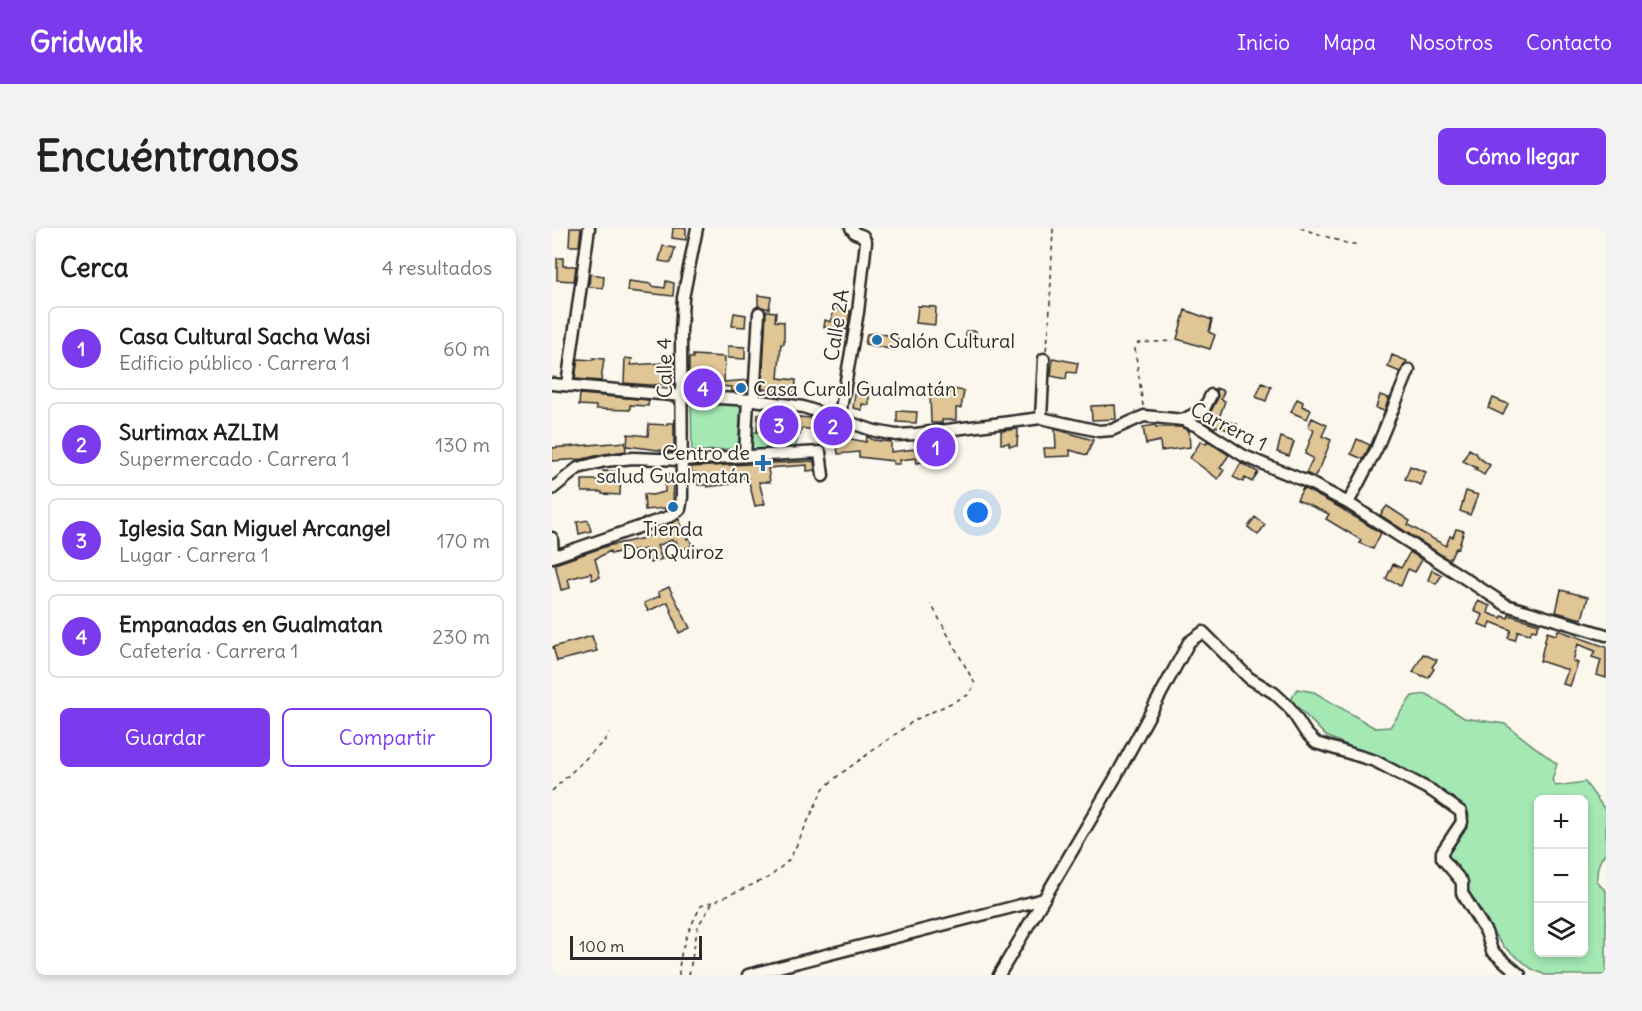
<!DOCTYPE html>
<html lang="es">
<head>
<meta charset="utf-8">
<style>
  :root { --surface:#fff; --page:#f2f2f2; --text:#202124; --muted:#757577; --line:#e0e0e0; --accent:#7c3aed }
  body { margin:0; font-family:Delius,sans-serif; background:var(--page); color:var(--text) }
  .controls { position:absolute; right:18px; bottom:18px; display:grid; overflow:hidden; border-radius:9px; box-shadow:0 3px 9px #0003 }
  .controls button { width:54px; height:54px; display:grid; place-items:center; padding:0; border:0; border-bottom:2px solid var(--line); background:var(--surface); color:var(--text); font:30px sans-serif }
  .scale { position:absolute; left:18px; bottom:15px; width:132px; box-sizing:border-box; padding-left:6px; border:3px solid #2b2b2b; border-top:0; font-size:16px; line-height:21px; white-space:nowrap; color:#2b2b2b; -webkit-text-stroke:4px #fbf7ec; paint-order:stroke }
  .you { position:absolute; left:426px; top:285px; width:21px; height:21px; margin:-15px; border:4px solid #fff; border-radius:50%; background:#1a73e8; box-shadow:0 0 0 9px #1a73e833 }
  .badge { display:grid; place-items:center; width:39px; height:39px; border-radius:50%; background:var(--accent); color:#fff; font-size:20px; font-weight:700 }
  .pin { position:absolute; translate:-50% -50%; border:3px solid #fff; box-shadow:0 2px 6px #0006 }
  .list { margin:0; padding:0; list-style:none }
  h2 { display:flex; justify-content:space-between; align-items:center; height:78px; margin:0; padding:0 24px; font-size:26px }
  h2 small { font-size:20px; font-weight:400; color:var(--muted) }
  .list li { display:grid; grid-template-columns:39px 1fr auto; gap:18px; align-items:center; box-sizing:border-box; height:84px; margin:0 12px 12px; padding:0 12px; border:2px solid var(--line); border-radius:9px }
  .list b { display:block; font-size:22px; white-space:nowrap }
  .list p { margin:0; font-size:20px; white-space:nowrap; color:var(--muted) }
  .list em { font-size:20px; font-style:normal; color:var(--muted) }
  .actions { display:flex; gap:12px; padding:18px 24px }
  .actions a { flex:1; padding:14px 0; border:2px solid var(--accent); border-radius:9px; text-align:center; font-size:21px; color:var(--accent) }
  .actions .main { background:var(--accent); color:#fff }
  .icon { flex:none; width:33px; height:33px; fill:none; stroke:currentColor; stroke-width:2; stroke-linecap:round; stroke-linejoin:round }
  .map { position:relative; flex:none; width:1054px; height:747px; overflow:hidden; border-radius:9px }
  header { display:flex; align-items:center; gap:36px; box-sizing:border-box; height:84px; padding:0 30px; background:var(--accent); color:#fff }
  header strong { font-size:28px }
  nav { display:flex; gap:33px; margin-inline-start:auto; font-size:21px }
  .intro { display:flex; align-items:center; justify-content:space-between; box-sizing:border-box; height:144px; padding:0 36px }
  h1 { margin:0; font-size:42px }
  .button { padding:15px 27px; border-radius:9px; background:var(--accent); color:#fff; font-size:21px; font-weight:700 }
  main { display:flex; gap:36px; padding:0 36px }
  aside { flex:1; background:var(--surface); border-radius:9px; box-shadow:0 3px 9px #0003 }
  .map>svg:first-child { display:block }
</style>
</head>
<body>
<header>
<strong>Gridwalk</strong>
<nav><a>Inicio</a><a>Mapa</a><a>Nosotros</a><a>Contacto</a></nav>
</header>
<div class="intro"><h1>Encuéntranos</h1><a class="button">Cómo llegar</a></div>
<main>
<aside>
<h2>Cerca<small>4 resultados</small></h2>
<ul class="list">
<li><span class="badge">1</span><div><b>Casa Cultural Sacha Wasi</b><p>Edificio público · Carrera 1</p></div><em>60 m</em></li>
<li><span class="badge">2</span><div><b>Surtimax AZLIM</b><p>Supermercado · Carrera 1</p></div><em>130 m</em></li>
<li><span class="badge">3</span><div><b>Iglesia San Miguel Arcangel</b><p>Lugar · Carrera 1</p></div><em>170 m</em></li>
<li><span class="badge">4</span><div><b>Empanadas en Gualmatan</b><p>Cafetería · Carrera 1</p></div><em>230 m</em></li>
</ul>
<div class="actions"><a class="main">Guardar</a><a>Compartir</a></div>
</aside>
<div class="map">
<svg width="1054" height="747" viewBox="0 0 1054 747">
  <rect width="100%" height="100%" fill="#fbf7ec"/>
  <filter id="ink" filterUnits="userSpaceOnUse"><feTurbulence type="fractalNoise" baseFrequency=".0167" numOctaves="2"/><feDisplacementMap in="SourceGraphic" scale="12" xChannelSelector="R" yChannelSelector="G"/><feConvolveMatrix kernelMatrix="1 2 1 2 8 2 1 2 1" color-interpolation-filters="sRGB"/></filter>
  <g filter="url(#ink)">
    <path fill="#a4e8b4" stroke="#688a70" stroke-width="1.5" fill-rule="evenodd" d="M139,172L189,175L186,220L140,224Z
      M201,204L235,206V210H246L243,221H200Z
      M745,461L762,464L823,500L838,499L860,468L875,466L912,490L953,496L1005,536L1000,552L1004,558L1033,554L1054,583V624C1046,633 1044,642 1045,654L1054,663V747H993L980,741L951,718L927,685L896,628L917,588L915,581L879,558L838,536L774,508L739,472ZM987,572H1032V724H987Z"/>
    <path fill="#e0c595" stroke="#2b2b2b" stroke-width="1.5" d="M18,0H29L27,18H17Z
      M121,0H134V12L120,10Z
      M111,18L123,20L119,35L107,33Z
      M5,30H11V38H24L22,53L5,52Z
      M38,46L52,48L51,60L37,59Z
      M77,53L99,56V58L113,60L114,53L122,55L121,68L76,63Z
      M206,67L219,69L217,81L206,78Z
      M366,78L384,79L383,97L364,95Z
      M282,80L298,83L295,102L272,99L273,92L279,94Z
      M633,82L660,92L657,104L663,107L658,121L625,111Z
      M214,83L224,84L223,93L232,94V116H229L226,150L244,152L243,164L210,161Z
      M182,85L194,87L193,99L180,98Z
      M414,103H424V115H414Z
      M327,105L346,110L343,122L313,116L315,106Z
      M176,118L193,119V131L176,130Z
      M122,126V156L97,157L72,155L73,130L80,131L79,137L112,135L111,127Z
      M141,127L173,129L172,154L196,152L195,164L179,163L180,159L137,156V130H141Z
      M840,127L855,133L848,144L836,139Z
      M41,130L52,131L49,153L23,151L26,131L41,132Z
      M501,130L526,135L524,145L515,144L514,151L499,148Z
      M710,155L719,159L714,173L704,169Z
      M664,160L672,163L669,171L673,173L667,190L685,196L683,204L664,198L663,200L661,199L649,192L658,185L666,170Z
      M401,161L412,163L409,180H404V192H390V195H379L378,164H401Z
      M28,166L97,172L96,178L78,177V182L44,181V178L27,177Z
      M303,166L317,167V177L310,176V182L301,180Z
      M828,167L837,170L832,183L824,180Z
      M941,170L956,176L951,187L936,180Z
      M745,171L751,174L750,178L759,182L755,191L739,184Z
      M563,177L564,191L540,192L539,178Z
      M345,183L365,184L364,195L345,194Z
      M206,186L259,190L301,204L299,211L314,214L315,208L321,212L339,214V224L363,221V215L394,212L396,222L374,228L375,233L365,235L364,230L348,232V236H341V233L307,229V224L286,226L285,218L277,217L278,204L249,200L248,207L205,204Z
      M760,190L775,197L770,208L779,212L769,238L762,249L754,245L761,230L753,226L762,202L756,199Z
      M115,195H122V224L75,218L76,206L96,208L97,196L115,197Z
      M603,197L604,199H629L637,203L638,219L609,223L608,213L594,216L591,199Z
      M466,201L465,218H457V215L449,216V203Z
      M503,201L541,212L535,227L518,222V228L493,229L492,220H504Z
      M729,209L742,214L737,228L725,224Z
      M805,211L818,217L811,231L799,226Z
      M649,213L654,216L655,213L677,227L668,240L672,242L666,251L638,230Z
      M73,214L74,223L52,226L31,231L0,233V220Z
      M917,221L924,225L927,230L938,237L932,247L923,241L925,240L911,233Z
      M262,233L263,242L255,243V237L216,240L218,254H207L213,276L203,278L196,250H178V256L155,259V257H146L145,245H140L139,239Z
      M689,235L706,244L700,254L693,250L691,254L681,249Z
      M858,238L874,244L869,257L853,251Z
      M51,243L69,244L68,267L50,266V264H30V252H51Z
      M113,246H122L121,277L113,282V280L93,282L92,266L100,267L113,264Z
      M751,260L787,279L829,305L821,321L807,315L809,312L774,291L777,286L745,272Z
      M914,263L926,267L918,287L908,283Z
      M835,278L858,293L856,297L894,318L898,308L901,309L904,301L912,303L906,321L904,320L897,332L828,287Z
      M703,289L713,297L706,307L696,299Z
      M127,291L135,311L137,310L140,317L128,323L124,313L121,314L120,312L105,318L110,331L98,335L93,321L86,323L85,321L79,323L78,321L59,326L58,323L43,331L48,349L40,352L39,345L16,351L18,360L9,362L3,336L55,318L88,311L116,301L115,297Z
      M36,292L39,303L27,306L25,294Z
      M858,324L870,332L863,344L856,341L849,358L834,351L841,336L849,340Z
      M880,342L890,347L884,356L876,352Z
      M117,359L138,400L127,405L116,374L96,383L92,375L108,368L106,364Z
      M1009,362L1036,369L1030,391L1004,384Z
      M926,373L938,378L936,385L949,390L950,388L956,390L957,387L987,396L984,403L980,402L978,406L966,403L963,412L956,410L959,402L939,394L937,400L927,396L931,387L922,383Z
      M1006,402L1054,419V450L1045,447L1049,432L1040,429L1043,423L1026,416L1021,433L1026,435L1018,458L1011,456L1016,442L988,433L995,404L1004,407Z
      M40,408L45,423L5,433L1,419Z
      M871,426L885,432L880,439L882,441L876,450L861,444Z"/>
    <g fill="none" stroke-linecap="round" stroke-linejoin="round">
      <defs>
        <path id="minor" d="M0,156L130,168L202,172L251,179L323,203L344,207L364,206L489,190L547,203L560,202L592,188L631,192L647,199L692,228L758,255L796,275L954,377L1054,407
          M15,157L37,0
          M202,172L207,85
          M489,190L492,131
          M287,192L306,84L314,14L311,8L303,5L299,0
          M631,192L652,181L659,167
          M193,228L196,172
          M0,261L26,240L53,233L81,230L129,232L268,224L271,248
          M796,275L824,222L857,142
          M0,310L1,329
          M0,329L119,288L128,281L130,269L129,104L131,70L145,0
          M196,747L492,671
          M447,747L562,552L637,414L651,404L697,450L722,465L737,479L754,505L764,515L823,533L880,563L909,584L910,594L890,624V630L910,654V665L934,704L940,723L968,747"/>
      </defs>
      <use href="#minor" stroke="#2b2b2b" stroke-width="15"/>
      <path stroke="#2b2b2b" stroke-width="1.5" stroke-dasharray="4.5 4.5" stroke-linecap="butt" d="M748,0L797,16H806
        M494,122L497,102L501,0
        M591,178L583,121L586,115L621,113
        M0,563L52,513L57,505
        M127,747C127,721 137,701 149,678L160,674
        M137,747L146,698L161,674L218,649L238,631L271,561L287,547L363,492L416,467L423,456L379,376"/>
      <use href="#minor" stroke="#fbf7ec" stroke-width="10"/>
    </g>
  </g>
  <g fill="#1f6fb2" stroke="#fbf7ec" stroke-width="2">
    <circle cx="325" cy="112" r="6"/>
    <circle cx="189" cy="160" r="6"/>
    <path d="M208 226h6v6h6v6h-6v6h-6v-6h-6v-6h6z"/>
    <circle cx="121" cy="279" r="6"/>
  </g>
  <g text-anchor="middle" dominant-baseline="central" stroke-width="4.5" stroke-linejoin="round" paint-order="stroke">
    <g font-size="20" fill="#2b2b2b" stroke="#fbf7ec">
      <text transform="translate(284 97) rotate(-81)">Calle 2A</text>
      <text transform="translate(112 140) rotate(-91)">Calle 4</text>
      <text transform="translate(677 198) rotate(27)">Carrera 1</text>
    </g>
    <g font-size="20" fill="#2b2b2b" stroke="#fbf7ec" text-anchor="start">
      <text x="337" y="112">Salón Cultural</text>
      <text x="201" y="160">Casa Cural Gualmatán</text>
      <text x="198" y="224" text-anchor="end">Centro de<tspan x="198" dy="23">salud Gualmatán</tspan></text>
      <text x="121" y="300" text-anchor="middle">Tienda<tspan x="121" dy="23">Don Quiroz</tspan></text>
    </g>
  </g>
</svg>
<div class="controls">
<button>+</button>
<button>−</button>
<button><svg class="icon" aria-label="layers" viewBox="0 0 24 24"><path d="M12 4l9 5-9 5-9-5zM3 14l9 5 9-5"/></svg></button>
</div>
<div class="scale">100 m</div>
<div class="you"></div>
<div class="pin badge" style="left:384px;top:219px">1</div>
<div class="pin badge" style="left:281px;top:198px">2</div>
<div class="pin badge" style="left:227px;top:197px">3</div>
<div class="pin badge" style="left:151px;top:160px">4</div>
</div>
</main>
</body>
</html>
